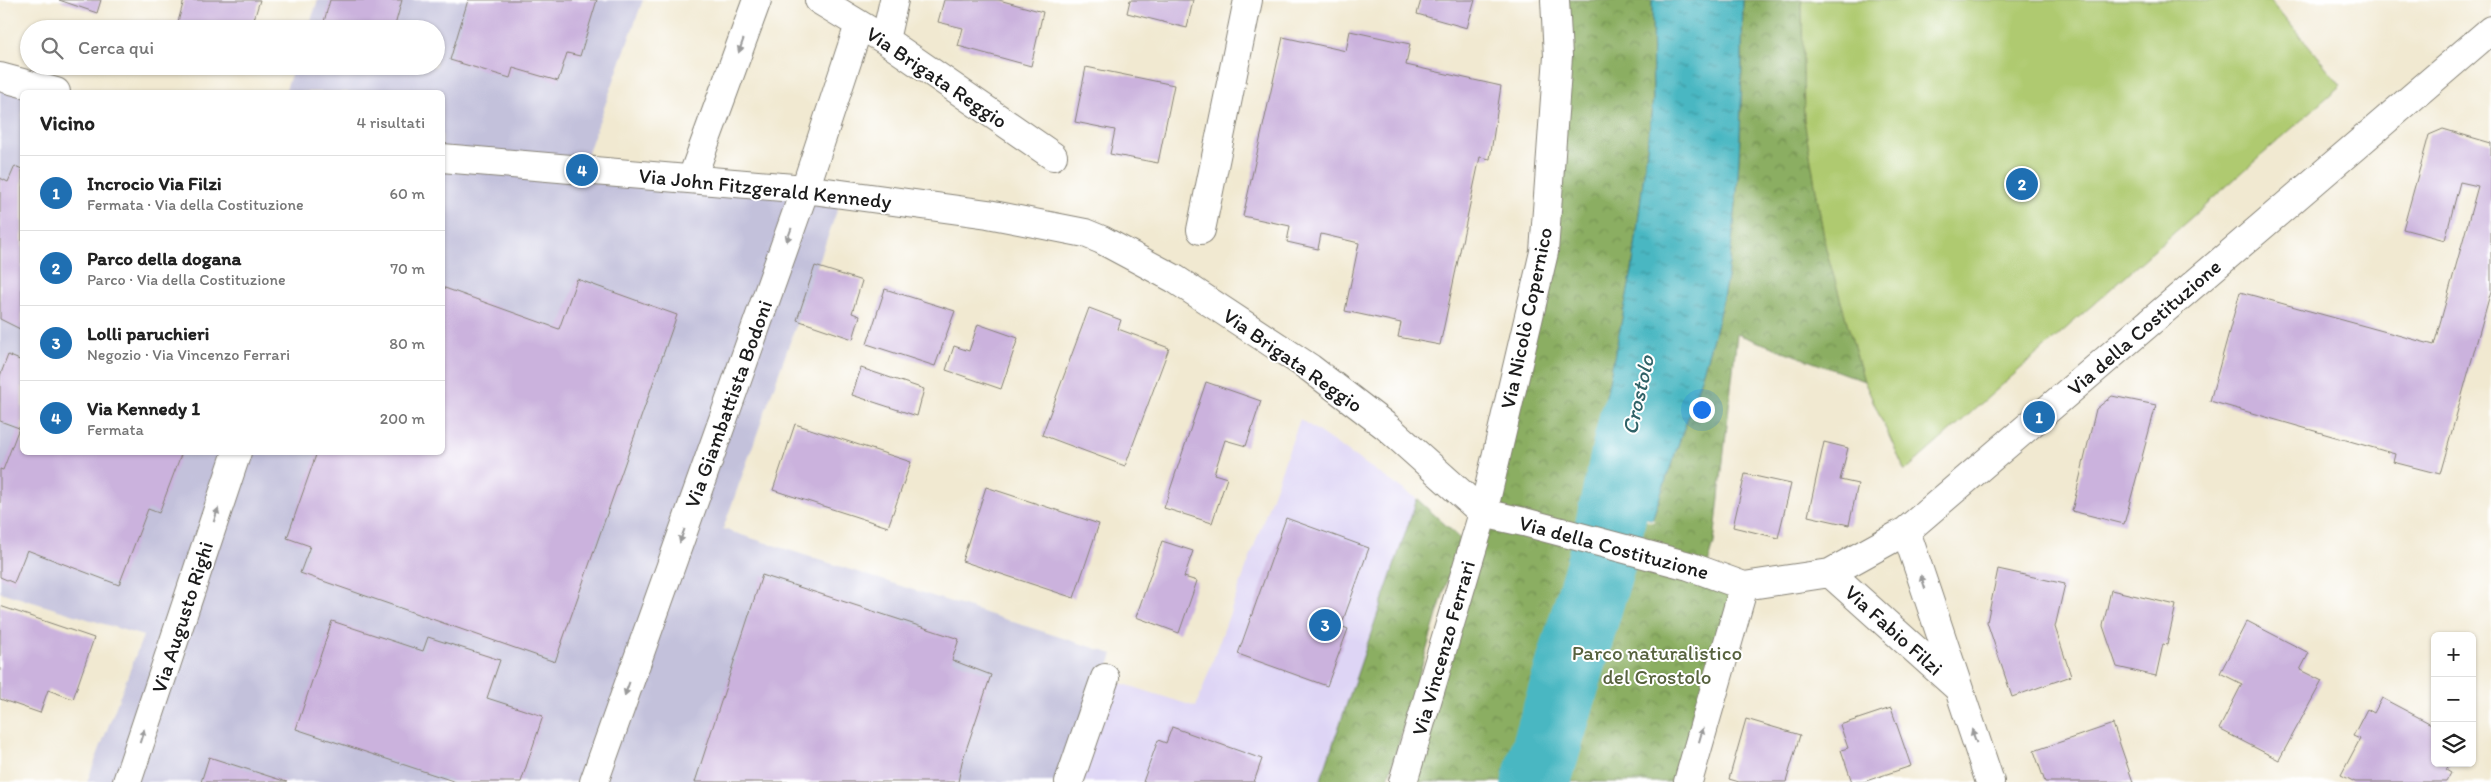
<!DOCTYPE html>
<html lang="it">
<head>
<meta charset="utf-8">
<style>
  :root { --surface:#fff; --page:#f2f2f2; --text:#222; --muted:#767676; --line:#e0e0e0; --accent:#1f6fb2 }
  body { margin:0; font-family:Itim,sans-serif; background:var(--page); color:var(--text) }
  .controls { position:absolute; right:15px; bottom:15px; display:grid; overflow:hidden; border-radius:8px; box-shadow:0 1px 4px #0004 }
  .controls button { width:45px; height:45px; display:grid; place-items:center; padding:0; border:0; border-bottom:1px solid var(--line); background:var(--surface); color:var(--text); font:25px sans-serif }
  .you { position:absolute; left:1701px; top:409px; width:18px; height:18px; margin:-12px; border:4px solid #fff; border-radius:50%; background:#1a73e8; box-shadow:0 0 0 8px #1a73e833 }
  .badge { display:grid; place-items:center; width:32px; height:32px; border-radius:50%; background:var(--accent); color:#fff; font-size:16px; font-weight:700 }
  .pin { position:absolute; translate:-50% -50%; border:2px solid #fff; box-shadow:0 1px 5px #0006 }
  .list { margin:0; padding:0; list-style:none }
  h2 { display:flex; justify-content:space-between; align-items:center; height:65px; margin:0; padding:0 20px; font-size:21px }
  h2 small { font-size:16px; font-weight:400; color:var(--muted) }
  .list li { display:grid; grid-template-columns:32px 1fr auto; gap:15px; align-items:center; box-sizing:border-box; height:75px; padding:0 20px; border-top:1px solid var(--line) }
  .list b { display:block; font-size:19px; white-space:nowrap }
  .list p { margin:0; font-size:16px; white-space:nowrap; color:var(--muted) }
  .list em { font-size:16px; font-style:normal; color:var(--muted) }
  .icon { flex:none; width:28px; height:28px; fill:none; stroke:currentColor; stroke-width:2; stroke-linecap:round; stroke-linejoin:round }
  .map { position:relative; flex:none; width:2491px; height:782px; overflow:hidden }
  .search { position:absolute; background:var(--surface); box-shadow:0 1px 4px #0004; left:20px; top:20px; width:425px; height:55px; display:flex; align-items:center; gap:12px; box-sizing:border-box; padding:0 18px; border-radius:28px; color:var(--muted); font-size:19px }
  .panel { position:absolute; background:var(--surface); box-shadow:0 1px 4px #0004; left:20px; top:90px; width:425px; height:365px; border-radius:8px }
  .map>svg:first-child { display:block }
</style>
</head>
<body>
<div class="map">
<svg width="2491" height="782" viewBox="0 0 2491 782">
  <defs>
    <pattern id="forest-crowns" width="20" height="18" patternUnits="userSpaceOnUse" patternTransform="scale(1.25)"><rect width="20" height="18" fill="#8bae62"/><path d="M2 6a3 3 0 1 1 6 0M12 15a3 3 0 1 1 6 0" fill="none" stroke="#718d50"/></pattern>
    <pattern id="water-ripples" width="26" height="14" patternUnits="userSpaceOnUse" patternTransform="scale(1.25)"><rect width="26" height="14" fill="#49b7c2"/><path d="M2 4q2-2 4 0t4 0M15 11q2-2 4 0t4 0" fill="none" stroke="#3c949d"/></pattern>
  </defs>
  <rect width="100%" height="100%" fill="#fff"/>
  <filter id="ink" filterUnits="userSpaceOnUse"><feTurbulence type="fractalNoise" baseFrequency=".02" numOctaves="2"/><feDisplacementMap in="SourceGraphic" scale="10" xChannelSelector="R" yChannelSelector="G"/><feConvolveMatrix kernelMatrix="1 2 1 2 8 2 1 2 1" color-interpolation-filters="sRGB"/></filter>
  <filter id="wash" filterUnits="userSpaceOnUse"><feTurbulence type="fractalNoise" baseFrequency=".0096" numOctaves="4" result="noise"/><feDisplacementMap in="SourceGraphic" scale="20" xChannelSelector="R" yChannelSelector="G"/><feGaussianBlur stdDeviation="1.12" result="paint"/><feColorMatrix in="noise" values="0 0 0 0 0 0 0 0 0 0 0 0 0 0 0 0 0 1.4 0 .05"/><feComposite in="paint" operator="in"/></filter>
  <g filter="url(#wash)">
    <rect width="100%" height="100%" fill="#f1e9d1"/>
    <path fill="#ded5f5" d="M1300,419L1417,499L1321,782H1069L1105,678L1196,707Z"/>
    <path fill="#c3c1db" d="M318,0H643L582,169L843,194L723,529L1113,654L1069,782H87L143,636L0,592V77L22,92V452H442V92H285L294,66H436V29H308Z"/>
    <path fill="url(#forest-crowns)" stroke="#54653f" d="M1555,0H1652L1653,99L1632,271L1585,501L1652,520C1678,442 1713,356 1727,277C1742,185 1741,92 1743,0H1802L1804,119L1826,249L1864,381L1737,334L1714,543L1706,571L1744,586L1688,782H1559L1618,576L1567,562L1506,782H1403L1544,252Z
      M1417,499L1460,538L1387,782H1320Z"/>
    <path fill="#afca70" stroke="#667346" d="M1802,0H2270L2341,85L1905,471L1864,381L1826,249L1804,119Z"/>
    <path fill="url(#water-ripples)" stroke="#326a6f" d="M1652,0H1743C1741,92 1742,186 1727,277C1713,357 1678,442 1652,520L1584,501L1632,271L1653,99Z
      M1567,561L1618,576L1559,782H1506Z"/>
    <path fill="#f1e9d1" d="M1582,500L1652,520H1655L1652,522L1584,504Z
      M1568,559L1618,573L1620,577L1565,560Z"/>
    <g fill="none" stroke-linecap="round" stroke-linejoin="round">
      <path stroke="#49b7c2" stroke-width="69" d="M1536,782L1602,559L1634,416"/>
    </g>
    <g id="blocks">
      <path fill="#cbb2dd" d="M59,0H101L97,13Z
        M184,0H260L251,29H176Z
        M330,0H402L394,29H322Z
        M468,0H597L580,56L567,53L558,81L513,68L510,78L450,60Z
        M944,0H999L1043,12L1031,66L958,46L963,28L938,22Z
        M1130,0H1193L1187,28L1127,13Z
        M1421,0H1475L1467,28L1417,14Z
        M1350,31L1410,44L1406,65L1501,86L1490,159L1480,157L1440,345L1398,337L1401,323L1345,311L1359,243L1321,234L1318,249L1287,242L1290,226L1243,216L1283,37L1346,51Z
        M369,66H383L382,71Z
        M1086,67L1174,85L1158,163L1110,154L1115,130L1075,122Z
        M2443,129L2491,143V291L2440,474L2393,462L2395,454L2210,401L2240,292L2434,345L2478,186L2460,182L2445,240L2403,229L2429,135Z
        M15,166L22,169V330L0,319V178L8,182Z
        M815,266L862,281L852,313L860,316L853,339L797,320Z
        M577,279L677,315L555,662L300,573L310,546L287,538L317,452H442V287L559,329Z
        M885,289L955,311L935,366L867,344Z
        M1089,308L1121,320L1118,329L1169,348L1125,466L1042,435Z
        M978,324L1018,338L1001,389L946,370L954,346L969,351Z
        M8,355L22,361V452H182L159,513L148,509L119,585L27,550L14,583L0,577V469L3,470L19,428L0,421V376Z
        M861,368L924,389L917,416L852,395Z
        M1206,382L1261,401L1246,446L1225,440L1214,474L1227,478L1212,523L1164,508Z
        M2112,396L2156,405L2124,524L2072,511L2096,409Z
        M795,424L911,462L888,527L773,490Z
        M1824,442L1848,448L1840,480L1858,484L1849,525L1808,516Z
        M1745,474L1791,484L1778,538L1733,527Z
        M986,487L1099,524L1074,598L962,561Z
        M1286,518L1369,548L1341,626L1348,629L1327,686L1238,654Z
        M1162,541L1193,551L1184,577L1197,581L1179,633L1136,617Z
        M1998,569L2065,584L2055,627L2071,676L2012,697L1987,622Z
        M762,575L959,639L952,660L991,675L962,762L958,782H695Z
        M2111,590L2176,605L2167,645L2163,644L2156,676L2117,667L2103,626Z
        M0,606L94,638L73,699L48,690L40,713L0,699Z
        M332,621L423,651L428,637L500,660L487,698L543,716L521,782H456L296,729Z
        M2247,621L2309,653L2300,670L2322,681L2279,760L2219,729L2242,684L2220,673Z
        M2382,698L2435,726V763H2450L2446,770L2451,773L2446,782H2355L2341,775L2360,739L2353,736L2367,709L2374,713Z
        M1891,708L1911,766L1863,782H1852L1841,750L1848,748L1840,725Z
        M1746,719L1800,735L1786,782H1739L1729,779Z
        M2113,724L2133,782H2045L2034,751Z
        M1172,727L1262,759L1254,782H1143L1158,740L1166,743Z
        M209,757L287,782H201Z"/>
    </g>
  </g>
  <g filter="url(#ink)">
    <use href="#blocks" fill-opacity="0" stroke="#868276" stroke-width="1"/>
    <g fill="none" stroke-linecap="round" stroke-linejoin="round">
      <defs>
        <path id="minor" d="M819,0L885,40L1053,156
          M885,40L894,0
          M0,77L56,92
          M442,158L805,189L988,214L1085,233L1102,240L1175,279L1310,368L1387,427L1483,513L1524,522L1689,566L1744,586L1830,573L1906,531L2491,30
          M692,178L757,0
          M1201,230L1248,0
          M1906,531L1990,782
          M1830,573L1957,687
          M127,782L237,452
          M594,782L805,189L859,25
          M1069,782L1105,678
          M1688,782L1744,586"/>
        <path id="tertiary" d="M1403,782L1483,513L1544,252L1558,56L1555,0"/>
      </defs>
      <use href="#minor" stroke="#868276" stroke-width="30"/>
      <use href="#tertiary" stroke="#868276" stroke-width="30"/>
      <use href="#minor" stroke="#fff" stroke-width="28"/>
      <use href="#tertiary" stroke="#fff" stroke-width="28"/>
    </g>
    <defs><path id="oneway-solid" d="M-6-.8H1V-3.2L6.5 0L1 3.2V.8H-6Z" transform="scale(1.25)"/></defs>
    <g fill="#999">
      <use href="#oneway-solid" transform="translate(741 46) rotate(110)"/>
      <use href="#oneway-solid" transform="translate(789 235) rotate(110)"/>
      <use href="#oneway-solid" transform="translate(216 515) rotate(-72)"/>
      <use href="#oneway-solid" transform="translate(682 536) rotate(110)"/>
      <use href="#oneway-solid" transform="translate(1923 582) rotate(-108)"/>
      <use href="#oneway-solid" transform="translate(627 689) rotate(110)"/>
      <use href="#oneway-solid" transform="translate(1701 735) rotate(-74)"/>
      <use href="#oneway-solid" transform="translate(142 736) rotate(-72)"/>
      <use href="#oneway-solid" transform="translate(1974 736) rotate(-109)"/>
    </g>
  </g>
  <g text-anchor="middle" dominant-baseline="central" stroke-width="4" stroke-linejoin="round" paint-order="stroke">
    <g font-size="21" fill="#1c1c1c" stroke="#fff">
      <text transform="translate(937 77) rotate(34)">Via Brigata Reggio</text>
      <text transform="translate(765 188) rotate(6)">Via John Fitzgerald Kennedy</text>
      <text transform="translate(1526 318) rotate(-78)">Via Nicolò Copernico</text>
      <text transform="translate(2144 327) rotate(-41)">Via della Costituzione</text>
      <text transform="translate(1293 360) rotate(35)">Via Brigata Reggio</text>
      <text transform="translate(728 404) rotate(-70)">Via Giambattista Bodoni</text>
      <text transform="translate(1614 547) rotate(15)">Via della Costituzione</text>
      <text transform="translate(182 617) rotate(-72)">Via Augusto Righi</text>
      <text transform="translate(1894 630) rotate(42)">Via Fabio Filzi</text>
      <text transform="translate(1443 648) rotate(-74)">Via Vincenzo Ferrari</text>
    </g>
    <g font-size="21" fill="#57623e" stroke="#fff">
      <text x="1657" y="652">Parco naturalistico<tspan x="1657" dy="24">del Crostolo</tspan></text>
    </g>
    <g font-size="22" font-style="italic" fill="#306267" stroke="#fff">
      <text transform="translate(1638 395) rotate(-77)">Crostolo</text>
    </g>
  </g>
</svg>
<div class="controls">
<button>+</button>
<button>−</button>
<button><svg class="icon" aria-label="layers" viewBox="0 0 24 24"><path d="M12 4l9 5-9 5-9-5zM3 14l9 5 9-5"/></svg></button>
</div>
<div class="you"></div>
<div class="pin badge" style="left:2039px;top:417px">1</div>
<div class="pin badge" style="left:2022px;top:184px">2</div>
<div class="pin badge" style="left:1325px;top:625px">3</div>
<div class="pin badge" style="left:582px;top:170px">4</div>
<div class="search"><svg class="icon" aria-label="search" viewBox="0 0 24 24"><circle cx="10" cy="10" r="6"/><path d="M15 15l6 6"/></svg>Cerca qui</div>
<section class="panel">
<h2>Vicino<small>4 risultati</small></h2>
<ul class="list">
<li><span class="badge">1</span><div><b>Incrocio Via Filzi</b><p>Fermata · Via della Costituzione</p></div><em>60 m</em></li>
<li><span class="badge">2</span><div><b>Parco della dogana</b><p>Parco · Via della Costituzione</p></div><em>70 m</em></li>
<li><span class="badge">3</span><div><b>Lolli paruchieri</b><p>Negozio · Via Vincenzo Ferrari</p></div><em>80 m</em></li>
<li><span class="badge">4</span><div><b>Via Kennedy 1</b><p>Fermata</p></div><em>200 m</em></li>
</ul>
</section>
</div>
</body>
</html>
